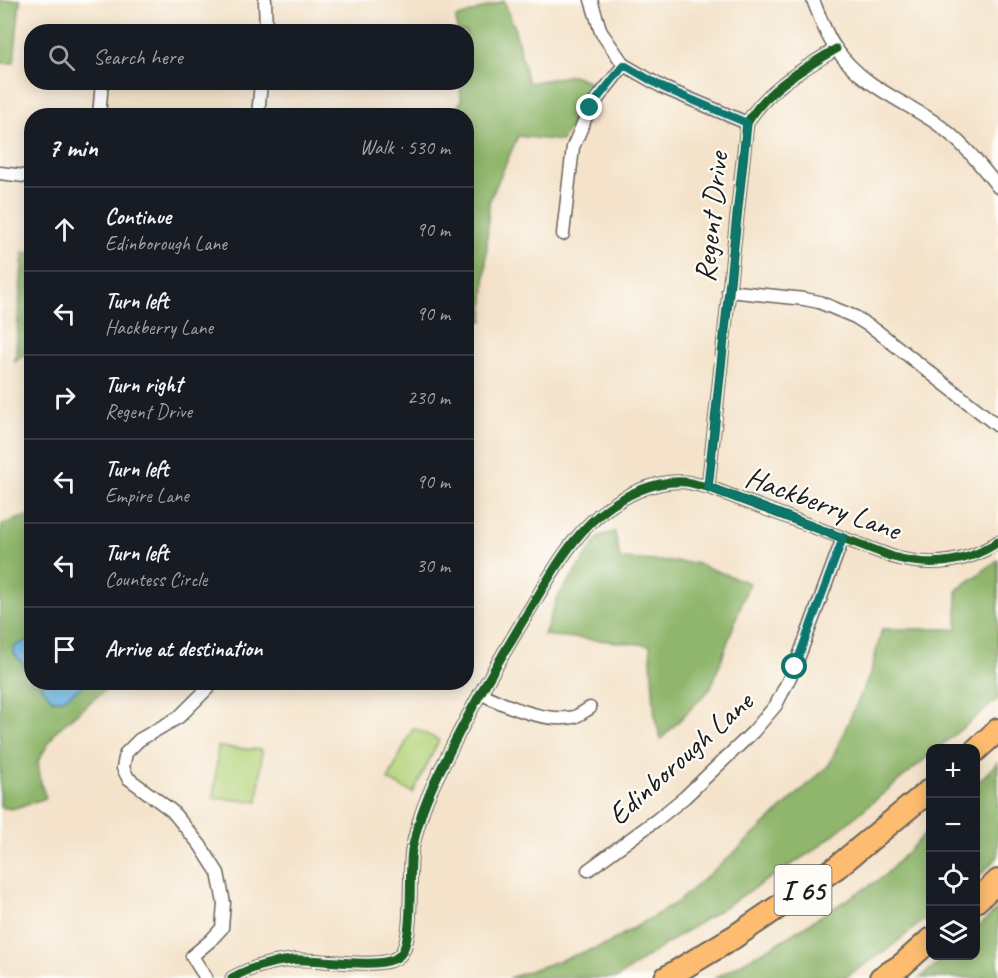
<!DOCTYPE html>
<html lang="en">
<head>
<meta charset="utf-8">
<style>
  :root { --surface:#171b24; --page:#242831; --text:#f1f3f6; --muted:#9ea1a6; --line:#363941 }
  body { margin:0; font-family:Caveat,sans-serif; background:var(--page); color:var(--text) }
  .controls { position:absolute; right:18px; bottom:18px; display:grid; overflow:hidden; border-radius:12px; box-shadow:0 3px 15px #0003 }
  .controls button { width:54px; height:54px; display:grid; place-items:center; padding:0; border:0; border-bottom:2px solid var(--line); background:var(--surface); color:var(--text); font:30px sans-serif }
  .stop { position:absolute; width:18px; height:18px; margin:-14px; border:4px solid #0f766e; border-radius:50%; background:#fff }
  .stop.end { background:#0f766e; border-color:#fff; box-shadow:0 2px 6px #0008 }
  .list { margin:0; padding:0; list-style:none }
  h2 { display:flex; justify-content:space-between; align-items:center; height:78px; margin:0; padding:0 24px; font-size:26px }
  h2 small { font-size:20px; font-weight:400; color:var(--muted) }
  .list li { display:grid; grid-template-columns:39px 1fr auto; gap:18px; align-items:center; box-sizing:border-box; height:84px; padding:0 24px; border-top:2px solid var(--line) }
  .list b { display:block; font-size:22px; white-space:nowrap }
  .list p { margin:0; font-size:20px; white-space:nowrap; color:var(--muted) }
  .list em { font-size:20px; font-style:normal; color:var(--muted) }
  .icon { flex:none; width:33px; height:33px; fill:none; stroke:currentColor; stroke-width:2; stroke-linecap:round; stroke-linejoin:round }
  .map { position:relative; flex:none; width:998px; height:978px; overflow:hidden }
  .search { position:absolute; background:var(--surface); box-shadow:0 3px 15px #0003; left:24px; top:24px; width:450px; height:66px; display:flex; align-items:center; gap:15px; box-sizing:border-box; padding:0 21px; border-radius:24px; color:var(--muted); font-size:22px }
  .panel { position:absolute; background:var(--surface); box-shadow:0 3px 15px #0003; left:24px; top:108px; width:450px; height:582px; border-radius:24px }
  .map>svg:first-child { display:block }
</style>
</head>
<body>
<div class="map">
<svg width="998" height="978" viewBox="0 0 998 978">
  <rect width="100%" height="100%" fill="#fdfcf7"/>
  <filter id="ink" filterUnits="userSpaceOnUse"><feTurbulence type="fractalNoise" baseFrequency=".0167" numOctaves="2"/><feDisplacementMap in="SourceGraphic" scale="12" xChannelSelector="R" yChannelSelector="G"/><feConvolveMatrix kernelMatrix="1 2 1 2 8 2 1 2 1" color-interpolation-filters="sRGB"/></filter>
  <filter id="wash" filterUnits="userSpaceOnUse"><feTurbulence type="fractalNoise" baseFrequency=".008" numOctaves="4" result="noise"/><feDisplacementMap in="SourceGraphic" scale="24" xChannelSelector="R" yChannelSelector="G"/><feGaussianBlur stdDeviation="1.35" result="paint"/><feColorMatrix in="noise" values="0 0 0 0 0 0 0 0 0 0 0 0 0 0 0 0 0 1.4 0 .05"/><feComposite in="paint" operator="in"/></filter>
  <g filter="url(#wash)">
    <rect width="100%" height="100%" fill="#f4e3ca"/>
    <path fill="#b4d47c" stroke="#68784c" stroke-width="1.5" d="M413,728L439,740L413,793L388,780Z
      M218,747L262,750L258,802L214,798Z"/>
    <path fill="#8fb66c" stroke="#566944" stroke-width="1.5" d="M0,0H20L14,63H0Z
      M504,1L514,26L528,83L573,75L593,83L562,141L518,136L489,202L483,321L467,320L466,116L454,115L461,100L460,83L466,82V32L457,31L456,18Z
      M23,252L31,253V348L15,362Z
      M31,515L32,682L113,683L56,731L38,761L41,784L46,798L12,809L0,807V541L2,524Z
      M615,532L620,559L695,563L749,583L711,688L661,739L655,718L650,645L544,635L557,598L600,536Z
      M998,560V699L938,748H930V755L816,849L669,942L617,978H509L607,944L676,903L737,850L829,765L871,672L882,629H957V590Z
      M998,762V857L976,879V784Z
      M930,829V915L887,950L844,978H715L776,944L882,878Z
      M998,908V978H920L946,956H976V929Z"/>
    <path fill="#6ebbe8" stroke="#456c82" stroke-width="1.5" d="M31,639V674L14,653L15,646Z
      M38,683H87L63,699L53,700Z"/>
  </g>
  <g filter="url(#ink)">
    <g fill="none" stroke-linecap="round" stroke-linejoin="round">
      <defs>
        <path id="minor" d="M265,0L266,32
          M591,0L601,32L624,65L664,88L747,123
          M813,0C820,17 826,36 837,50C862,85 899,99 933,121C960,139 979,163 998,187
          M99,116L102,82
          M258,116L261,82
          M0,173L32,177
          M563,234L573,147L590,108L624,65
          M728,291L804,299L819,302L855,317L877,331L998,426
          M708,487L747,123C768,88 802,70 836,49
          M480,693C504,705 546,723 574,717C580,715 586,710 590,708
          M588,870L659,818L685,797L753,732L776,705L795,667L843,538
          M206,978L192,956L210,941L222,928L224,903L218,873L200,845L172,811L128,778L123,768L126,753L139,740L179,717L214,682
          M232,978C251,967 270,962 292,960C316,958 383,971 399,956C415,942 408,873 412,850C414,840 417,829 420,819C426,797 437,777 447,757C471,707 499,661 527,614C548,580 568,541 599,515C622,496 655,479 686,482C693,483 701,486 708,487L893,557C929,567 966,564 998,542"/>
        <path id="motorway" d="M976,750L998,730
          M976,901L998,881
          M666,978L734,937L837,867L930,790
          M881,978L902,965L930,940"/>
      </defs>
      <use href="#minor" stroke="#686259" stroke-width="15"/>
      <use href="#motorway" stroke="#686259" stroke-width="26"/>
      <use href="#minor" stroke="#fff" stroke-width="12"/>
      <use href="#motorway" stroke="#fdbc6f" stroke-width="22"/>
      <defs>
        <path id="cycleway" d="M708,487L747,123C768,88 802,70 836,49
          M232,978C251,967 270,962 292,960C316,958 383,971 399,956C415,942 408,873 412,850C414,840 417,829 420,819C426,797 437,777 447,757C471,707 499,661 527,614C548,580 568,541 599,515C622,496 655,479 686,482C693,483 701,486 708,487L893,557C929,567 966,564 998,542"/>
      </defs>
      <use href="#cycleway" stroke="#fdfcf7" stroke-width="13"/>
      <use href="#cycleway" stroke="#1b5e20" stroke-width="9"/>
    </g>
  </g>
  <g fill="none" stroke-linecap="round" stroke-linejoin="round" filter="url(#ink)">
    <path stroke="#0f766e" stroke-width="8" d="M590,108L624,65L664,88L747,123L708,487L843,538L795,667"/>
  </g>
  <g text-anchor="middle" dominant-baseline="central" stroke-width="4.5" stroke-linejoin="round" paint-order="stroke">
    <rect fill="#fdfcf7" stroke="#605f5e" stroke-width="1.5" x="774.5" y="865" width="57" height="50" rx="4.5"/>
    <g font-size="28" font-weight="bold" fill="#1c1c1c">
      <text x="803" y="890">I 65</text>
    </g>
    <g font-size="30" fill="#1c1c1c" stroke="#fdfcf7">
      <text transform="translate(711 217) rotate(-84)">Regent Drive</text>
      <text transform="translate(823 503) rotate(20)">Hackberry Lane</text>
      <text transform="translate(680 758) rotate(-42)">Edinborough Lane</text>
    </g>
  </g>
</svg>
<div class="controls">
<button>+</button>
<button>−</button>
<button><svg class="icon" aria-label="locate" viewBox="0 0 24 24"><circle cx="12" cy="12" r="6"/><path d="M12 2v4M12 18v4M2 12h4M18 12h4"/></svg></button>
<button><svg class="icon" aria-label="layers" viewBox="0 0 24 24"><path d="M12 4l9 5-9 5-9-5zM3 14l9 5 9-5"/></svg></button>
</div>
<div class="stop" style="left:795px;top:667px"></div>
<div class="stop end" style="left:590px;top:108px"></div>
<div class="search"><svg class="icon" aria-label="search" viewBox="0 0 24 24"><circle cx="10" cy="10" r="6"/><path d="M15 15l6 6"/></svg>Search here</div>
<section class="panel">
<h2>7 min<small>Walk · 530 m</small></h2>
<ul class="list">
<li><svg class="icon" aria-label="ahead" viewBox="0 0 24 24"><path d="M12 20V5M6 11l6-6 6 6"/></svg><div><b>Continue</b><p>Edinborough Lane</p></div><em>90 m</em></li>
<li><svg class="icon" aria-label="left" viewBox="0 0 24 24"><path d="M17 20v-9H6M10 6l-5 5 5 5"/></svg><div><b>Turn left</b><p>Hackberry Lane</p></div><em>90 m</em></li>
<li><svg class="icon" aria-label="right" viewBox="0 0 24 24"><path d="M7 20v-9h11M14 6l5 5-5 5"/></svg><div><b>Turn right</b><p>Regent Drive</p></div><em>230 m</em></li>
<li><svg class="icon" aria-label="left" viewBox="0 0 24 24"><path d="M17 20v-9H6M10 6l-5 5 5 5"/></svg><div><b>Turn left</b><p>Empire Lane</p></div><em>90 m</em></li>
<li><svg class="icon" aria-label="left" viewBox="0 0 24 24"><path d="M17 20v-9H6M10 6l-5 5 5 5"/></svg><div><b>Turn left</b><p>Countess Circle</p></div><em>30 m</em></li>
<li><svg class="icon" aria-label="arrive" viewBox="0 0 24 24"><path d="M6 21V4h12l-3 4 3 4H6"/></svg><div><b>Arrive at destination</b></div></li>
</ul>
</section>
</div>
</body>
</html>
